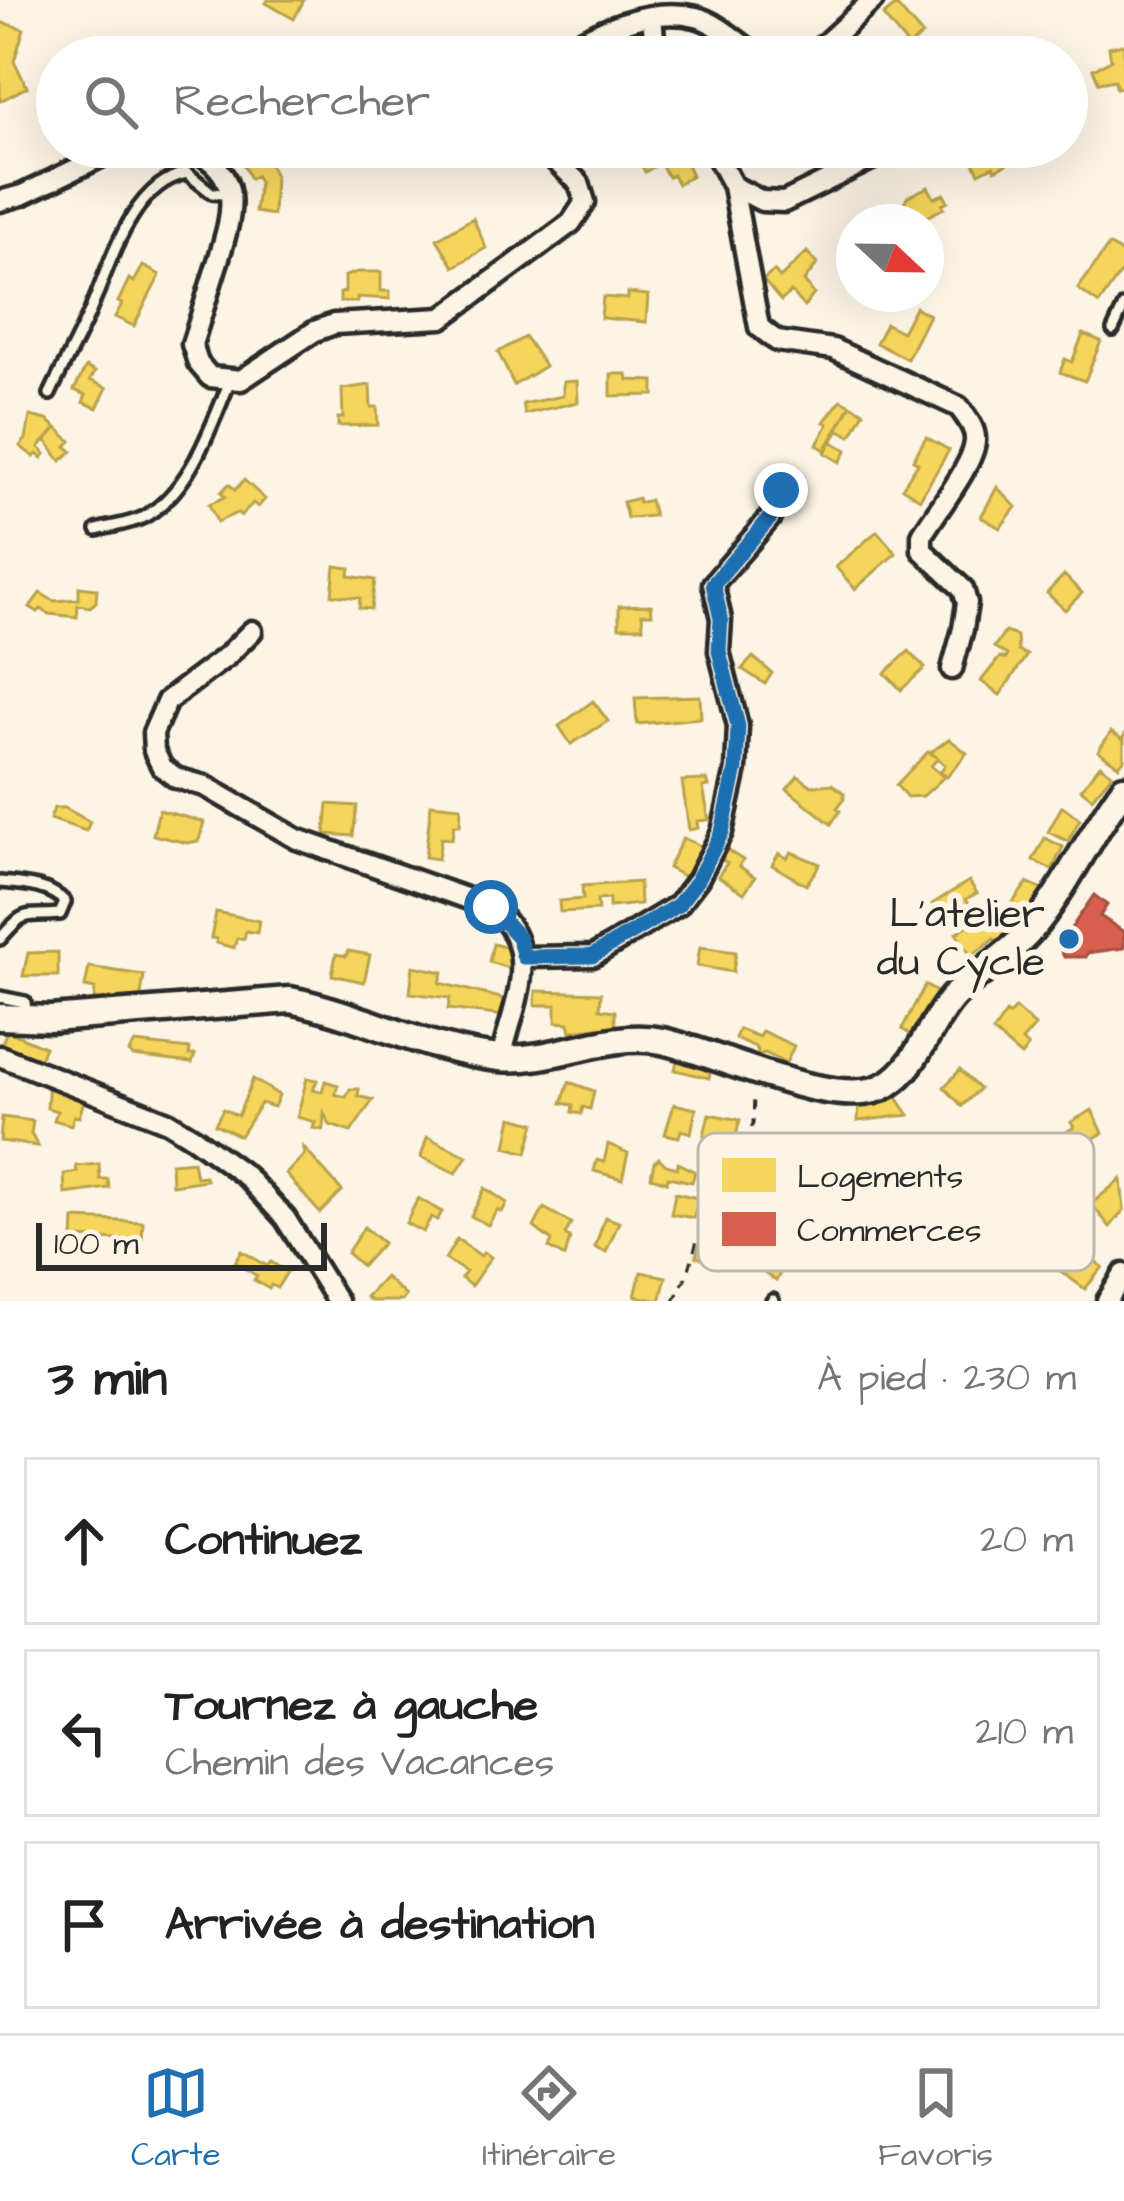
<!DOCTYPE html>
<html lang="fr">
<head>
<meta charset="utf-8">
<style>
  :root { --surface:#fff; --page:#f2f2f2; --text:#222; --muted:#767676; --line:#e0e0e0; --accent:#1f6fb2 }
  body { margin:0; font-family:"Architects Daughter",sans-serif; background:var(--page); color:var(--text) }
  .compass { position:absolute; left:836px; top:204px; width:108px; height:108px; border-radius:50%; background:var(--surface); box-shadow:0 12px 48px #0002; rotate:112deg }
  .scale { position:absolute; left:36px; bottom:30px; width:291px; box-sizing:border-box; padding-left:12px; border:6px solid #2b2b2b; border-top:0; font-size:33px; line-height:42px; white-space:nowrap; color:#2b2b2b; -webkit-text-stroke:9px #fcf5e5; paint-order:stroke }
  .stop { position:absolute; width:36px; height:36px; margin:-27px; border:9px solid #1f6fb2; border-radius:50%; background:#fff }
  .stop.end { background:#1f6fb2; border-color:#fff; box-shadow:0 3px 12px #0008 }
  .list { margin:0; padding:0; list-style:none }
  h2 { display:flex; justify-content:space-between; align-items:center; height:156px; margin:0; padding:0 48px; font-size:51px }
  h2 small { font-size:39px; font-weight:400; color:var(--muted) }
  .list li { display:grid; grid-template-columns:78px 1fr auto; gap:36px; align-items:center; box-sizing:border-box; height:168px; margin:0 24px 24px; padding:0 24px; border:3px solid var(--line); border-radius:0px }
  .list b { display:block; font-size:45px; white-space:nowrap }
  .list p { margin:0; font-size:39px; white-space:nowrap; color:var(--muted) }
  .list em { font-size:39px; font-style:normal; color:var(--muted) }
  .icon { flex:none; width:66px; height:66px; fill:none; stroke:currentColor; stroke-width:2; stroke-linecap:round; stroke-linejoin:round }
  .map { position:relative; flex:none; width:1124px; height:1301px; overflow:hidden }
  .search { position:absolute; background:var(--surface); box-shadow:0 12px 48px #0002; left:36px; right:36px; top:36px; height:132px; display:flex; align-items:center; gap:30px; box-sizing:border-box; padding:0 42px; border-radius:66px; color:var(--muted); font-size:45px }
  .sheet { height:732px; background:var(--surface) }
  nav { display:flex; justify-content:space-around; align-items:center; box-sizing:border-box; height:168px; border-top:3px solid var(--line); background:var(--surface); font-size:33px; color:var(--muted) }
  nav a { display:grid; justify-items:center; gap:6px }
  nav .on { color:var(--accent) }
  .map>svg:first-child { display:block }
</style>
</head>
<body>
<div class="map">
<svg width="1124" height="1301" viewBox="0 0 1124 1301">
  <rect width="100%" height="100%" fill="#fcf5e5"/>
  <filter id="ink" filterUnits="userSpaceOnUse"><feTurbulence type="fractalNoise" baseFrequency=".00833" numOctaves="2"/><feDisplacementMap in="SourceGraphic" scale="24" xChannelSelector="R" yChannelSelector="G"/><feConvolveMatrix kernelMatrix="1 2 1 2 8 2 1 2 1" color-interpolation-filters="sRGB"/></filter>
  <g filter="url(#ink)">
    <path fill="#f6d55c" stroke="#b9a24d" stroke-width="3" d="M268,0H304L294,19L266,3Z
      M896,5L922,35L909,47L883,16Z
      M0,22L24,29L14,61L27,87L0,101Z
      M1124,44V87L1116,88L1115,80L1099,83L1093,69L1111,60L1109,47Z
      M679,147L692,175L678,184L673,175L668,177L660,163L645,172L637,157L650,147Z
      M738,147H783V155L744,158Z
      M998,147H1041L1037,158L1027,154L995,170L993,166L979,173L970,155Z
      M262,148L275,176L273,215L255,212L259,182L256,176L250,179L240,157Z
      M928,187L934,198L944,194L948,201L942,204L944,208L922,219L918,215L914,222H894L907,197Z
      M473,218L486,248L454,267L437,239Z
      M1109,245L1124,255V268L1099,304L1078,289Z
      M807,252L817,264L804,281L814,294L804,307L791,292L781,301L763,280L774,271L780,278Z
      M143,266L160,275L134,326L115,317L122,304L118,302L129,279L134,282Z
      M357,272H381V291H390V299L357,297V302H340V293L345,292V276Z
      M628,293L648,295L646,322L601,318L603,297L628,299Z
      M915,307L929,315L907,359L876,343L886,324L902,332Z
      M1083,334L1101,341L1085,381L1060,372L1065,359L1072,362Z
      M525,337L545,366L514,385L498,352Z
      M86,367L95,372L90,380L107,388L97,408L83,402L86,395L74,390Z
      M611,374H627L628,380L654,381V395L611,396Z
      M577,381L578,402L525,414L523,404L563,396V382Z
      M370,385L371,407H377L378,425L338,426V418H343L342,389Z
      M841,400L851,405L825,450L817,445L828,424L824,422Z
      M851,405L864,412L851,436L839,430L832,442L847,450L840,462L825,453Z
      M30,416L47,420L57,428L39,447L45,454L42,458L37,454L34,457L20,446L26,439Z
      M57,428L71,441L66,446L72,451L61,461L46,440Z
      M926,437L949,450L920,499L902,488L918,463L913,460Z
      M244,480L265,499L258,507L253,503L241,516L237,513L217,522L209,504L225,497L221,492L229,484L235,490Z
      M997,487L1016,507L1000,528L981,517Z
      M638,498L639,503L650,500L654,516L627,518L623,502Z
      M877,531L896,553L855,589L836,567Z
      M335,566L350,568L349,576L375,580L371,609L359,608L360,598L332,595Z
      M1064,575L1082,593L1065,610L1047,593Z
      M79,587L97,589L96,602L90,607L78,605L77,617L49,614L41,609L38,612L30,607L40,593L54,601L79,599Z
      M651,605L652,614H642L643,627H619V606Z
      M1005,632L1017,636L1018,651L1027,655L1000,695L981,681L1000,657L1006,659L1007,655L994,647Z
      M909,651L925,668L901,690L885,673Z
      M753,657L772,673L765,684L742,669Z
      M700,696L701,718L637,724L635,698Z
      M593,701L608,721L571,744L559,726Z
      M1111,732L1122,739L1124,736V759L1119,766L1098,751Z
      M949,739L967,753L947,777L940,772L945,765L931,752Z
      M928,752L938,758L931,766L944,777L923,796L907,797L896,785Z
      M1100,765L1112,774L1092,798L1081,789Z
      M798,776L812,786L832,784L844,793V799L837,808L840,811L831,824L787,789Z
      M707,780L709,786L703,787L709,820L697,821L698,828L689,830L682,781Z
      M328,804L357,806L353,836L325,834Z
      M431,804L461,807L460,825H454L452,839L441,838L438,859L425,857Z
      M1062,806L1080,819L1068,841L1048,832Z
      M54,808H65L90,822L86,831L50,819Z
      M159,810L204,822L199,841L187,843L153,835Z
      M683,838L703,847L687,878L668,868Z
      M1045,838L1063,847L1052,870L1033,860Z
      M722,847L743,860L739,866L755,877L744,893L718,876L727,863L717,856Z
      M791,852L820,864L806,885L772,865L779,853L787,858Z
      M969,881L977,893L966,899L971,906L953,917L947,910L938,916L932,904Z
      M639,882L640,904L609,907V899L597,900L598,910L560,912L559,901L583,899L582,886Z
      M1027,883L1045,891L1016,929L1002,917Z
      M216,912L259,921L257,933L246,931L244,939L237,938L234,948L216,943L217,939L211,938Z
      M981,916L989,927L997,921L1010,936L999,943L994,939L971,956L956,933Z
      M493,944L520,951L515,970L489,962Z
      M700,947L736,952L733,972L697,966Z
      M348,951L370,955L364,982L332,975L336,954L346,956Z
      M58,952V976H23L28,953Z
      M413,966L443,972L440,983L509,1000L505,1016L448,1009L450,998L410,993Z
      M89,967L144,975L140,1002L94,1000L95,989L85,987Z
      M925,985L938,993L924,1023L920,1021L911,1035L902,1029Z
      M536,991L601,993L600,1009L615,1011V1026L571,1031L569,1023L556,1022V1005H535Z
      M1015,1008L1035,1026L1022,1041L1028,1047L1021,1056L993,1032L1006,1013L1009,1015Z
      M739,1029L759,1037L762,1031L794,1046L786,1063L765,1053L759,1055L755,1047L735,1038Z
      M7,1031L45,1047L39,1061L1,1046Z
      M135,1043L190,1049L189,1055H195L192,1063L133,1056L129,1052Z
      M678,1056L712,1064L709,1078L675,1070Z
      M960,1070L979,1089L962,1106L944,1087Z
      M307,1078L317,1080L313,1090L322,1092L325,1081L338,1085L335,1094L346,1097L350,1089H359L358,1096L373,1100L351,1132L330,1125L324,1113L323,1130L313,1128L315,1122L297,1117Z
      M253,1079L279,1095L274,1107L261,1103L240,1136L215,1124L223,1109L238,1116Z
      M49,1080L74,1092L73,1097L84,1101L79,1117L74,1116L71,1125L54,1120L57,1111L47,1108Z
      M569,1082L594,1091L590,1109L583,1107L581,1114L572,1112L573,1105L562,1103Z
      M896,1096L909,1115L858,1121L859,1103Z
      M674,1104L696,1109L691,1133L681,1130L679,1137L665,1134Z
      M1092,1110L1103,1133L1084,1144L1080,1138L1071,1143L1065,1133L1074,1127L1071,1122Z
      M709,1114L740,1120L735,1140L729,1145L707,1144L709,1137L704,1135Z
      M2,1117L33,1121L31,1134L38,1146L0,1141Z
      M512,1117L535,1123L527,1153L506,1147Z
      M427,1137L467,1156L456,1173L421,1157Z
      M608,1144L628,1153L622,1179L594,1171L597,1160L604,1162Z
      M303,1147L342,1191L320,1213L286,1174L304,1155Z
      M659,1158L666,1165L677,1168L678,1163L695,1172L692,1182L668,1177L667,1182L651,1177L654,1162Z
      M193,1161L196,1177L205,1176L206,1180L172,1185L171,1163Z
      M99,1164L100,1179H108L109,1188L65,1194L64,1174L77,1172L76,1166Z
      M1121,1179L1124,1210L1110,1227L1091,1204Z
      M485,1188L507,1203L502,1212L497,1210L488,1225L471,1216Z
      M675,1193L698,1198L694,1218L671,1214Z
      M418,1198L442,1212L437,1220L431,1217L423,1232L406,1223Z
      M544,1208L571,1223L565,1235L570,1238L565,1257L549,1248L552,1241L534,1227Z
      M605,1217L619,1222L606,1252L595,1248Z
      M74,1219L143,1222L142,1241L73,1238Z
      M364,1227L383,1243L362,1266L347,1253Z
      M703,1232L718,1236L711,1261L696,1257Z
      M457,1239L481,1256L484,1252L491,1257L471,1286L461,1278L466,1272L445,1259Z
      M774,1247L788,1257L776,1281L760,1270Z
      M242,1251L267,1266L271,1262L287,1272L277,1288L271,1285L269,1289L254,1280L257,1276L235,1262Z
      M1083,1253L1103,1267L1085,1289L1059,1270L1065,1262L1072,1267Z
      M641,1272L666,1277L660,1301L635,1296Z
      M385,1277L406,1296L402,1301H371L366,1297Z"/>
    <path fill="#d6604d" stroke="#a35043" stroke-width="3" d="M1094,895L1107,905L1100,916L1124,932V948L1087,953L1086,957H1064L1059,946Z"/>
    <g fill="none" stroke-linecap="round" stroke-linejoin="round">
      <defs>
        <path id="lane" d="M1113,330L1124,306
          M50,394C62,368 76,342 88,316C109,270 129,184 187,173L212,193L231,195
          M97,530C111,526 130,524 144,517C191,491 211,425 231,379
          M0,882C22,884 50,885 65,902L60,914C22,918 28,907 0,939
          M0,997L25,1002L26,1013
          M772,1301L773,1300"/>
        <path id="street" d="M652,16L654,38L664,57
          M555,57C594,31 648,6 696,17C717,22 741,45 759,57
          M811,57L873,0
          M189,147C245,175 233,211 218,261C209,289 201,317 192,344L198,363L210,377L241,380L315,331L334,324L442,318L571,223L585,202L579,183L541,147
          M712,147L733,186L762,201L784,202L896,147
          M733,186L759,327L777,341L833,349L959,407C966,417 976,428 975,441C974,464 935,513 922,535V550L963,589L967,603L963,629L952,669
          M0,201L22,195L121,147
          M252,631L227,656L167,701L153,733L154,751L162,767L176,778L205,786L297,839L491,907C544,949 514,1002 501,1058
          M524,957L593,956L678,905L698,879L722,832L736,769L738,726L719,651L721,619L713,584L770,518L781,491
          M0,1056L168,1122L194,1138L246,1176L285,1218L337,1301
          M1107,1301L1124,1274"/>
        <path id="secondary" d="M0,1017L51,1019L290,1000C361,1014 427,1051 500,1058C554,1063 608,1030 662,1041C716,1052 842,1115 888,1084C918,1066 930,1022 953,997C976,973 1007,957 1029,932C1065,891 1090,833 1124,788"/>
      </defs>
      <use href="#lane" stroke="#2b2b2b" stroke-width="18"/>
      <use href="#street" stroke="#2b2b2b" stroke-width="27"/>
      <use href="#secondary" stroke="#2b2b2b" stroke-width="33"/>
      <path stroke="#2b2b2b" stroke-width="3" stroke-dasharray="9 9" stroke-linecap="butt" d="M674,1301L688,1273L722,1151L739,1147L753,1124L754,1095"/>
      <use href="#lane" stroke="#fcf5e5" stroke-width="9"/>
      <use href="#street" stroke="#fcf5e5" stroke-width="18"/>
      <use href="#secondary" stroke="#fcf5e5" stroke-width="24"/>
    </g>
  </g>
  <g fill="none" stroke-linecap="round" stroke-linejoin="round" filter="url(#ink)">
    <path stroke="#1f6fb2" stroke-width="15" d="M491,907L518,937L524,957L592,956L678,905L698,879L722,832L736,769L738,726L719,651L721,619L713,584L770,518L781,490"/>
  </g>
  <circle fill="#1f6fb2" stroke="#fcf5e5" stroke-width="4.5" cx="1069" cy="939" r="12"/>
  <g text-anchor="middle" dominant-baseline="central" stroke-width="12" stroke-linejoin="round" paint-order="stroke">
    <g font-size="42" fill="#2b2b2b" stroke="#fcf5e5" text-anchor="end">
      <text x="1045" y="915">L’atelier<tspan x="1045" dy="48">du Cycle</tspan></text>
    </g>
  </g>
  <rect x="698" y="1133" width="396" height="138" rx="18" fill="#fcf5e5" stroke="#bdb8ad" stroke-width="3"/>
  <rect x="722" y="1158" width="54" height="34" fill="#f6d55c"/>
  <rect x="722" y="1212" width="54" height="34" fill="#d6604d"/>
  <g font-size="33" fill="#2b2b2b">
    <text x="797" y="1187">Logements</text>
    <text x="797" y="1241">Commerces</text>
  </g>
</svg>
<svg class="compass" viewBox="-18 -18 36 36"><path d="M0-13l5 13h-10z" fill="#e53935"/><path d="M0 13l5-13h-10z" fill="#767676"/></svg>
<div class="scale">100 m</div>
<div class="stop" style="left:491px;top:907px"></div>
<div class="stop end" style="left:781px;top:490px"></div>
<div class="search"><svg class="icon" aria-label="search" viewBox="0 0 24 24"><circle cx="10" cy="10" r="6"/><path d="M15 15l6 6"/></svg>Rechercher</div>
</div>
<section class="sheet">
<h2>3 min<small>À pied · 230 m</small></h2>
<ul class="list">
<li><svg class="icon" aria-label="ahead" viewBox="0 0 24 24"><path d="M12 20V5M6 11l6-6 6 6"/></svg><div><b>Continuez</b></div><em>20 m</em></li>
<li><svg class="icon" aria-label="left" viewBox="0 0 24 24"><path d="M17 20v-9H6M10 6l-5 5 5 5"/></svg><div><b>Tournez à gauche</b><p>Chemin des Vacances</p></div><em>210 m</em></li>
<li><svg class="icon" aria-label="arrive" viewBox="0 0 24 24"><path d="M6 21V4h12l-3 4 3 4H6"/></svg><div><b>Arrivée à destination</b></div></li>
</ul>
</section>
<nav>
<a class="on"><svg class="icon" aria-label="map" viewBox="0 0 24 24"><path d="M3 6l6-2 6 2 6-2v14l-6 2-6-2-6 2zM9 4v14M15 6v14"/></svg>Carte</a>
<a><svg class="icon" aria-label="directions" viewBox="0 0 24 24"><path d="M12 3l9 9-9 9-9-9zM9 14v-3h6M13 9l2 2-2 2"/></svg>Itinéraire</a>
<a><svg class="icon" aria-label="saved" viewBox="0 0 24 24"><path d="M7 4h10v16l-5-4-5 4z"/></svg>Favoris</a>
</nav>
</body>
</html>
